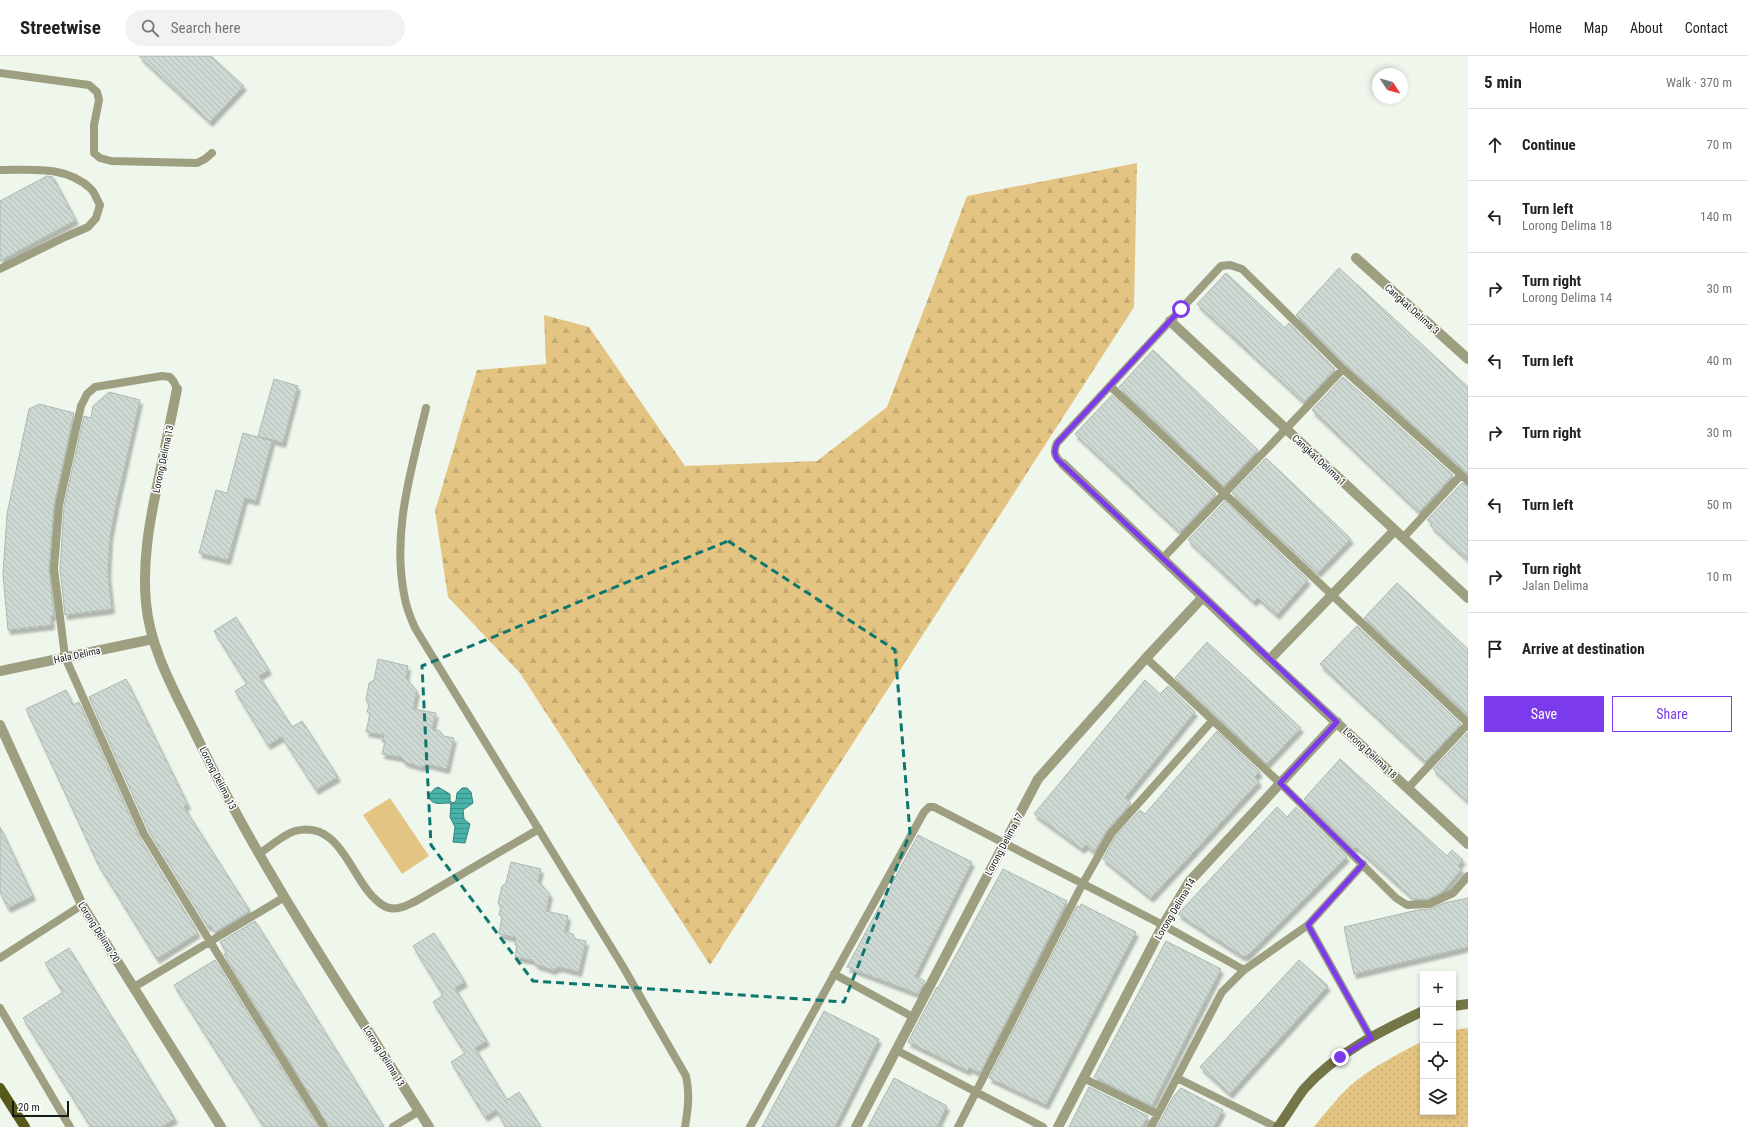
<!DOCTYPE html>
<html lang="en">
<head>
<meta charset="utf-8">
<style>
  :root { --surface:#fff; --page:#f2f2f2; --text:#222; --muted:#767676; --line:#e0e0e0; --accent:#7c3aed }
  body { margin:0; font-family:"Roboto Condensed",sans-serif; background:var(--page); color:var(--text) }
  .controls { position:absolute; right:12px; bottom:12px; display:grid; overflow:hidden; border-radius:0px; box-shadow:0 2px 6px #0003 }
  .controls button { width:36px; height:36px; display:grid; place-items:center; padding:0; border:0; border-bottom:1px solid var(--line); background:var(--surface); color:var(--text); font:20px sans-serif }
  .compass { position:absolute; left:1372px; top:12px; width:36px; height:36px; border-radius:50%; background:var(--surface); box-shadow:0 2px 6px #0003; rotate:126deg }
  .scale { position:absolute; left:12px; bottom:10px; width:57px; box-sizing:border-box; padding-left:4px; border:2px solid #171a16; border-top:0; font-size:11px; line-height:14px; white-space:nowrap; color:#171a16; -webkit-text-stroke:3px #fff; paint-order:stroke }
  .stop { position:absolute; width:12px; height:12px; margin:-9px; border:3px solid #7c3aed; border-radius:50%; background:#fff }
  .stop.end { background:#7c3aed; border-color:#fff; box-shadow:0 1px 4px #0008 }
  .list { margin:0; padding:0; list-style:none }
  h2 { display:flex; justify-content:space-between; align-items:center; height:52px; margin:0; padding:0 16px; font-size:17px }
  h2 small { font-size:13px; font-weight:400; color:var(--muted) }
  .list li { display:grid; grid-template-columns:26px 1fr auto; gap:12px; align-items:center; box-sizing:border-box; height:72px; padding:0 16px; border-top:1px solid var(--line) }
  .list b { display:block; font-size:15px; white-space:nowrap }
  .list p { margin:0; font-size:13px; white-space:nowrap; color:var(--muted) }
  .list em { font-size:13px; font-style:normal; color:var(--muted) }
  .actions { display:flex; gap:8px; padding:12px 16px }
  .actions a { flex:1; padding:9px 0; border:1px solid var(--accent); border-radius:0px; text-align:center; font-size:14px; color:var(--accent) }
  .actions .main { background:var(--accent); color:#fff }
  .icon { flex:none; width:22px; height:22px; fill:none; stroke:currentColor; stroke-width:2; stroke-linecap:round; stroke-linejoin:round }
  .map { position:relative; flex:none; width:1468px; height:1071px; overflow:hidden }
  header { display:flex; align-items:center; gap:24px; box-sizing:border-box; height:56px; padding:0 20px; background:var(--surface); border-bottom:1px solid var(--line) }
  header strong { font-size:19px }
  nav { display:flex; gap:22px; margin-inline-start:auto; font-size:14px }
  .search { width:280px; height:36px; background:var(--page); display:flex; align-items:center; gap:10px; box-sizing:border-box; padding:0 14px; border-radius:22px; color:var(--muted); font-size:15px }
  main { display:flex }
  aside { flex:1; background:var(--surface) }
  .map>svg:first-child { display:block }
</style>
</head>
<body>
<header>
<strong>Streetwise</strong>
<div class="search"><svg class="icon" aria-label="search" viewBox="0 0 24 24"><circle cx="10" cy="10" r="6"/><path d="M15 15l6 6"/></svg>Search here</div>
<nav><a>Home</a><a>Map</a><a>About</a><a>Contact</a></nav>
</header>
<main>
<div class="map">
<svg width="1468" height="1071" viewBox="0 0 1468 1071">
  <defs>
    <pattern id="forest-firs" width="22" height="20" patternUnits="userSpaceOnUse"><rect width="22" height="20" fill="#e4c482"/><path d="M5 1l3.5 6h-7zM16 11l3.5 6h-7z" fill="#c3a870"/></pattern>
    <pattern id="park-dots" width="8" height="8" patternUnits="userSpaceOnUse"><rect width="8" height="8" fill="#e4c482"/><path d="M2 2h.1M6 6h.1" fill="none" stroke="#c3a870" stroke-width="1.8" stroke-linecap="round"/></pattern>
    <pattern id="water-rules" width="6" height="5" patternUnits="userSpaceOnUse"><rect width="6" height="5" fill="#49b2a8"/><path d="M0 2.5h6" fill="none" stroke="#3c9088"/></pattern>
    <pattern id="building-back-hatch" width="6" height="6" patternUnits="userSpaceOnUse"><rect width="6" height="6" fill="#ced9d3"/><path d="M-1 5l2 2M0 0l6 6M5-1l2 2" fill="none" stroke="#b0bab4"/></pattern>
    <filter id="shadow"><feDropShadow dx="2.5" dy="4.5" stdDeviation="1" flood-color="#0004"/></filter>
  </defs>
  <rect width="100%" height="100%" fill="#eff6ec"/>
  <path fill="#e4c482" d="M390,742L429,800L402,818L363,759Z"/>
  <path fill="url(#forest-firs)" d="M1137,107L1134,251L710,909L520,617L448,541L435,455L477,314L546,308L544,259L589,271L685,410L817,405L887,351L967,140Z"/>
  <path fill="url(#park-dots)" d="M1468,972V1071H1314C1325,1057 1337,1042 1351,1029C1372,1011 1398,998 1423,985V1056H1453V974Z"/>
  <path fill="url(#water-rules)" stroke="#3a847c" d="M438,731L450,738V745L453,747L456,745L457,737L462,732H467L471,736L473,747L463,754L464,763L470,768L465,787L453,786L455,771L450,761L451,748L449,747C442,747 432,750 429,741C431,736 433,733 438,731Z"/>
  <path fill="url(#building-back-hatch)" stroke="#adb8b2" filter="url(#shadow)" d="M139,0H211L244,30L210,66Z
    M47,120L53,121L76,164L0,205V145Z
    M1339,212L1468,331V418L1347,309L1296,259Z
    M1226,217L1285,272L1289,267L1335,313L1304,346L1197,248Z
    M1153,294L1258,394L1224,430L1119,331Z
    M1343,321L1453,419L1419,456L1312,354Z
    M274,323L298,330L283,387L258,380Z
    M109,336L140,344L116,449L110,481L108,517L112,553L65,559L60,513L64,450L84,360L91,362L93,350Z
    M1112,339L1216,438L1180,476L1075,378Z
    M39,348L74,357L54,449L49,513L54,560H51L52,569L8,574L3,518L7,458L29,353Z
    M243,377L272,385L256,445L245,442L228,504L199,497L216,434L227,437Z
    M1266,402L1351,483L1318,517L1232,437Z
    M1462,427L1468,430V504L1431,470L1432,468L1427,464Z
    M1225,445L1308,524L1277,559L1258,542L1254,546L1188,484Z
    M1397,527L1468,593V659L1364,562Z
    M236,561L269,614L259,620L292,671L302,665L338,721L316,734L282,681L268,689L235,635L247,628L214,575Z
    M1357,570L1461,668L1425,706L1320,608Z
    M1207,586L1301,672L1267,708L1175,622Z
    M378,603L408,610L406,622L417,635L413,653L436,657L432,673L440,675L443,680L454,682L447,713L427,708L421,711L405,706L400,701L382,698L385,686H382L384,679L366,676L370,657L367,656L369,649L366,644L369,627L374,624Z
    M126,623L188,749L184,751L250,855L215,876L210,869L208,871L149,775L89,641Z
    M1145,624L1160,638L1168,630L1195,656L1125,742L1131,747L1107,774L1094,796L1086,789L1082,793L1034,758Z
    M66,634L73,649L79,646L139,781L198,877L157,903L98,808L26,653Z
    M1217,675L1260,716L1255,721L1259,726L1151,842L1103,803L1115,781L1140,754L1145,758Z
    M1468,676V746L1433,713Z
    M1340,703L1447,800L1452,794L1463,804L1458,810L1462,813L1442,836L1428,843H1414L1356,791L1354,793L1304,743Z
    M1277,751L1287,761L1296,751L1347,801L1247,900H1242L1178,858Z
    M0,771L33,840L8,852L0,836Z
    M918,779L972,806L915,920L925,925L918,938L847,911Z
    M511,806L541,813L538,825L550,838L546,855L568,860L565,876L573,878L575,883L586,885L579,916L559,911L553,914L537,909L532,904L515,901L517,889H515L516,882L499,878L502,860L499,859L501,851L498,847L502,830L506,827Z
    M1003,813L1067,845L980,1017L969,1012L968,1015L908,986L937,931L938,932Z
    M1468,842V891L1354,918L1344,871L1418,854L1430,853L1444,847Z
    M1081,848L1136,876L1046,1049L989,1022L1077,850L1080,851Z
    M255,865L302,939L384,1071H329L224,898L227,897L220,886Z
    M434,877L465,926L455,932L487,985L475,992L507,1044L519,1036L541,1071H506L496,1054L485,1061L451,1006L465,997L433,946L443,939L413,890Z
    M1166,885L1221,913L1152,1050L1094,1021Z
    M69,892L175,1063L161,1071H91L23,962L63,936L45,907Z
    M215,904L318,1071H264L174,929Z
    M1299,904L1328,930L1230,1038L1200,1011Z
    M824,955L879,983L835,1071H762Z
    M894,1022L947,1050L937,1071H868Z
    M1089,1031L1148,1060L1142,1071H1069Z
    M1181,1032L1223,1054L1214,1071H1157L1173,1041Z"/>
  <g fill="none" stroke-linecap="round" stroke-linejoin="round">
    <path stroke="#9d9f80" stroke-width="8" d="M0,17L89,29L97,36L99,44L94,69V97L100,102L111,105L197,107L205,103L212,97
      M0,114C30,114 67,109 91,133C95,137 97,144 100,149L96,162L88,171L65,181L0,213
      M1110,330L1468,667
      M177,333L174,326L170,321L162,320L95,331L87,338L81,350L59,449L54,513L65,601L144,778L324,1071
      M426,352C411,415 391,478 405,543C407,553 411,563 415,572L622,909L686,1020C690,1038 688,1053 685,1071
      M1063,408C1056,402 1052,397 1057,387L1221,210L1230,209L1242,213L1343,313L1468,425
      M1403,482L1461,419
      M1162,503L1343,313
      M1146,602L1280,727L1396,842L1407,849L1429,848L1453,837L1468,820
      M1408,732L1468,668
      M259,798C268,792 284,778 295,775C338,764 349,815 372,840C377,845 383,851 390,852C399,854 407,849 416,845L539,773
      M1308,869L1371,982
      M0,902L82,849
      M834,918L913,961
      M134,931L283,842
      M0,952L70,1071
      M896,994L1043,1071
      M1083,1022L1157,1058
      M1177,1022L1276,1071
      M393,1071L419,1055
      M750,1071L924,756L929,751H934L1163,869L1244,914
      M958,1071L1083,827L1111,778L1212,665
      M1151,1071L1222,936L1244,914L1308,869L1363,808"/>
    <path stroke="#9d9f80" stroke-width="10" d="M1356,202L1468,303
      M1170,265L1468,542
      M177,333C171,362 165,392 159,421C150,463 142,504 146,547C150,593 175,636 195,677C261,815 348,941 429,1071
      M1063,408L1269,604L1468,788
      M1269,604L1395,474
      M0,615L153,583
      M0,669L82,849L221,1071
      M856,1071L1038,723L1146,602L1203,541
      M1058,1071L1163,869L1189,826L1337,666"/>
    <path stroke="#747647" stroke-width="10" d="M1453,950L1468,948
      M1278,1071C1287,1059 1295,1045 1304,1033C1336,997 1381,975 1423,955"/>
    <path stroke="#57591b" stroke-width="10" d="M0,1032L25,1071"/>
  </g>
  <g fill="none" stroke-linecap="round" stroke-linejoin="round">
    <path stroke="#7c3aed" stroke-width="5" d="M1181,253L1057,387C1054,394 1054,397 1057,403L1337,666L1280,727L1363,808L1308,869L1371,982L1340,1001"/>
  </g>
  <path fill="none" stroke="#0f766e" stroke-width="3" stroke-dasharray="8 5" stroke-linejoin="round" d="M728,485L895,594L910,777L844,946L533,925L431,789L422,610Z"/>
  <g text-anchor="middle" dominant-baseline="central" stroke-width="3" stroke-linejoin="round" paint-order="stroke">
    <g font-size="10" fill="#171a16" stroke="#fff">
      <text transform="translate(1412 253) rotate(42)">Cangkat Delima 3</text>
      <text transform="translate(163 403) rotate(-78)">Lorong Delima 13</text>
      <text transform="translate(1319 404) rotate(43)">Cangkat Delima 1</text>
      <text transform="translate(77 599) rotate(-12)">Hala Delima</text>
      <text transform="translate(1370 697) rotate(43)">Lorong Delima 18</text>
      <text transform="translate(218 722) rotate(63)">Lorong Delima 13</text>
      <text transform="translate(1004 788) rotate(-62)">Lorong Delima 17</text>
      <text transform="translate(1175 853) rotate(-59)">Lorong Delima 14</text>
      <text transform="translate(99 876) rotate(58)">Lorong Delima 20</text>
      <text transform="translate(384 1000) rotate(58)">Lorong Delima 13</text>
    </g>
  </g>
</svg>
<div class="controls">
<button>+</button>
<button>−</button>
<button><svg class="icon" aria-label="locate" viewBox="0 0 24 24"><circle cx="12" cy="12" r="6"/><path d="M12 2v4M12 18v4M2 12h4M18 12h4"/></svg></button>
<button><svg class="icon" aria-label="layers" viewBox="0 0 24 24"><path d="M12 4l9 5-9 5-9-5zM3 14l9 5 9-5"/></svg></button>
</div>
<svg class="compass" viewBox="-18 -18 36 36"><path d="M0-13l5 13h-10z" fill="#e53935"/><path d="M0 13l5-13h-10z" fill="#767676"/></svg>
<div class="scale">20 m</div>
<div class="stop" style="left:1181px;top:253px"></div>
<div class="stop end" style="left:1340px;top:1001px"></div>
</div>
<aside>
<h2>5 min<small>Walk · 370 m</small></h2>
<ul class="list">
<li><svg class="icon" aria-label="ahead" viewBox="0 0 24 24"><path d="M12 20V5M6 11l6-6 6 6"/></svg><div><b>Continue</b></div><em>70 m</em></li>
<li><svg class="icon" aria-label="left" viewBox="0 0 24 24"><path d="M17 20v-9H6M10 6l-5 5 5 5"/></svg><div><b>Turn left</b><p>Lorong Delima 18</p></div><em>140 m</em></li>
<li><svg class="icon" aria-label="right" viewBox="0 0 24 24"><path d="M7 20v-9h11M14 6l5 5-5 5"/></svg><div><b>Turn right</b><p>Lorong Delima 14</p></div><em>30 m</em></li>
<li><svg class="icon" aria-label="left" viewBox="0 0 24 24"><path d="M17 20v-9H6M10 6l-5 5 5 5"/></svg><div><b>Turn left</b></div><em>40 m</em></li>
<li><svg class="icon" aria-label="right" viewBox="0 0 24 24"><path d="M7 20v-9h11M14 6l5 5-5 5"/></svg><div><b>Turn right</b></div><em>30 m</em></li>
<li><svg class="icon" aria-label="left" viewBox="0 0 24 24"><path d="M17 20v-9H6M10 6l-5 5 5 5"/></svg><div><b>Turn left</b></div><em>50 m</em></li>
<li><svg class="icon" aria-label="right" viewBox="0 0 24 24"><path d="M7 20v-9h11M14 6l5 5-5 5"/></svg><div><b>Turn right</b><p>Jalan Delima</p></div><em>10 m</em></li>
<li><svg class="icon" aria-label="arrive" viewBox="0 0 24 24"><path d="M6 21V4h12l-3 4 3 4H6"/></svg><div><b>Arrive at destination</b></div></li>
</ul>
<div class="actions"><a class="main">Save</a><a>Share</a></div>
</aside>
</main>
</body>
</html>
